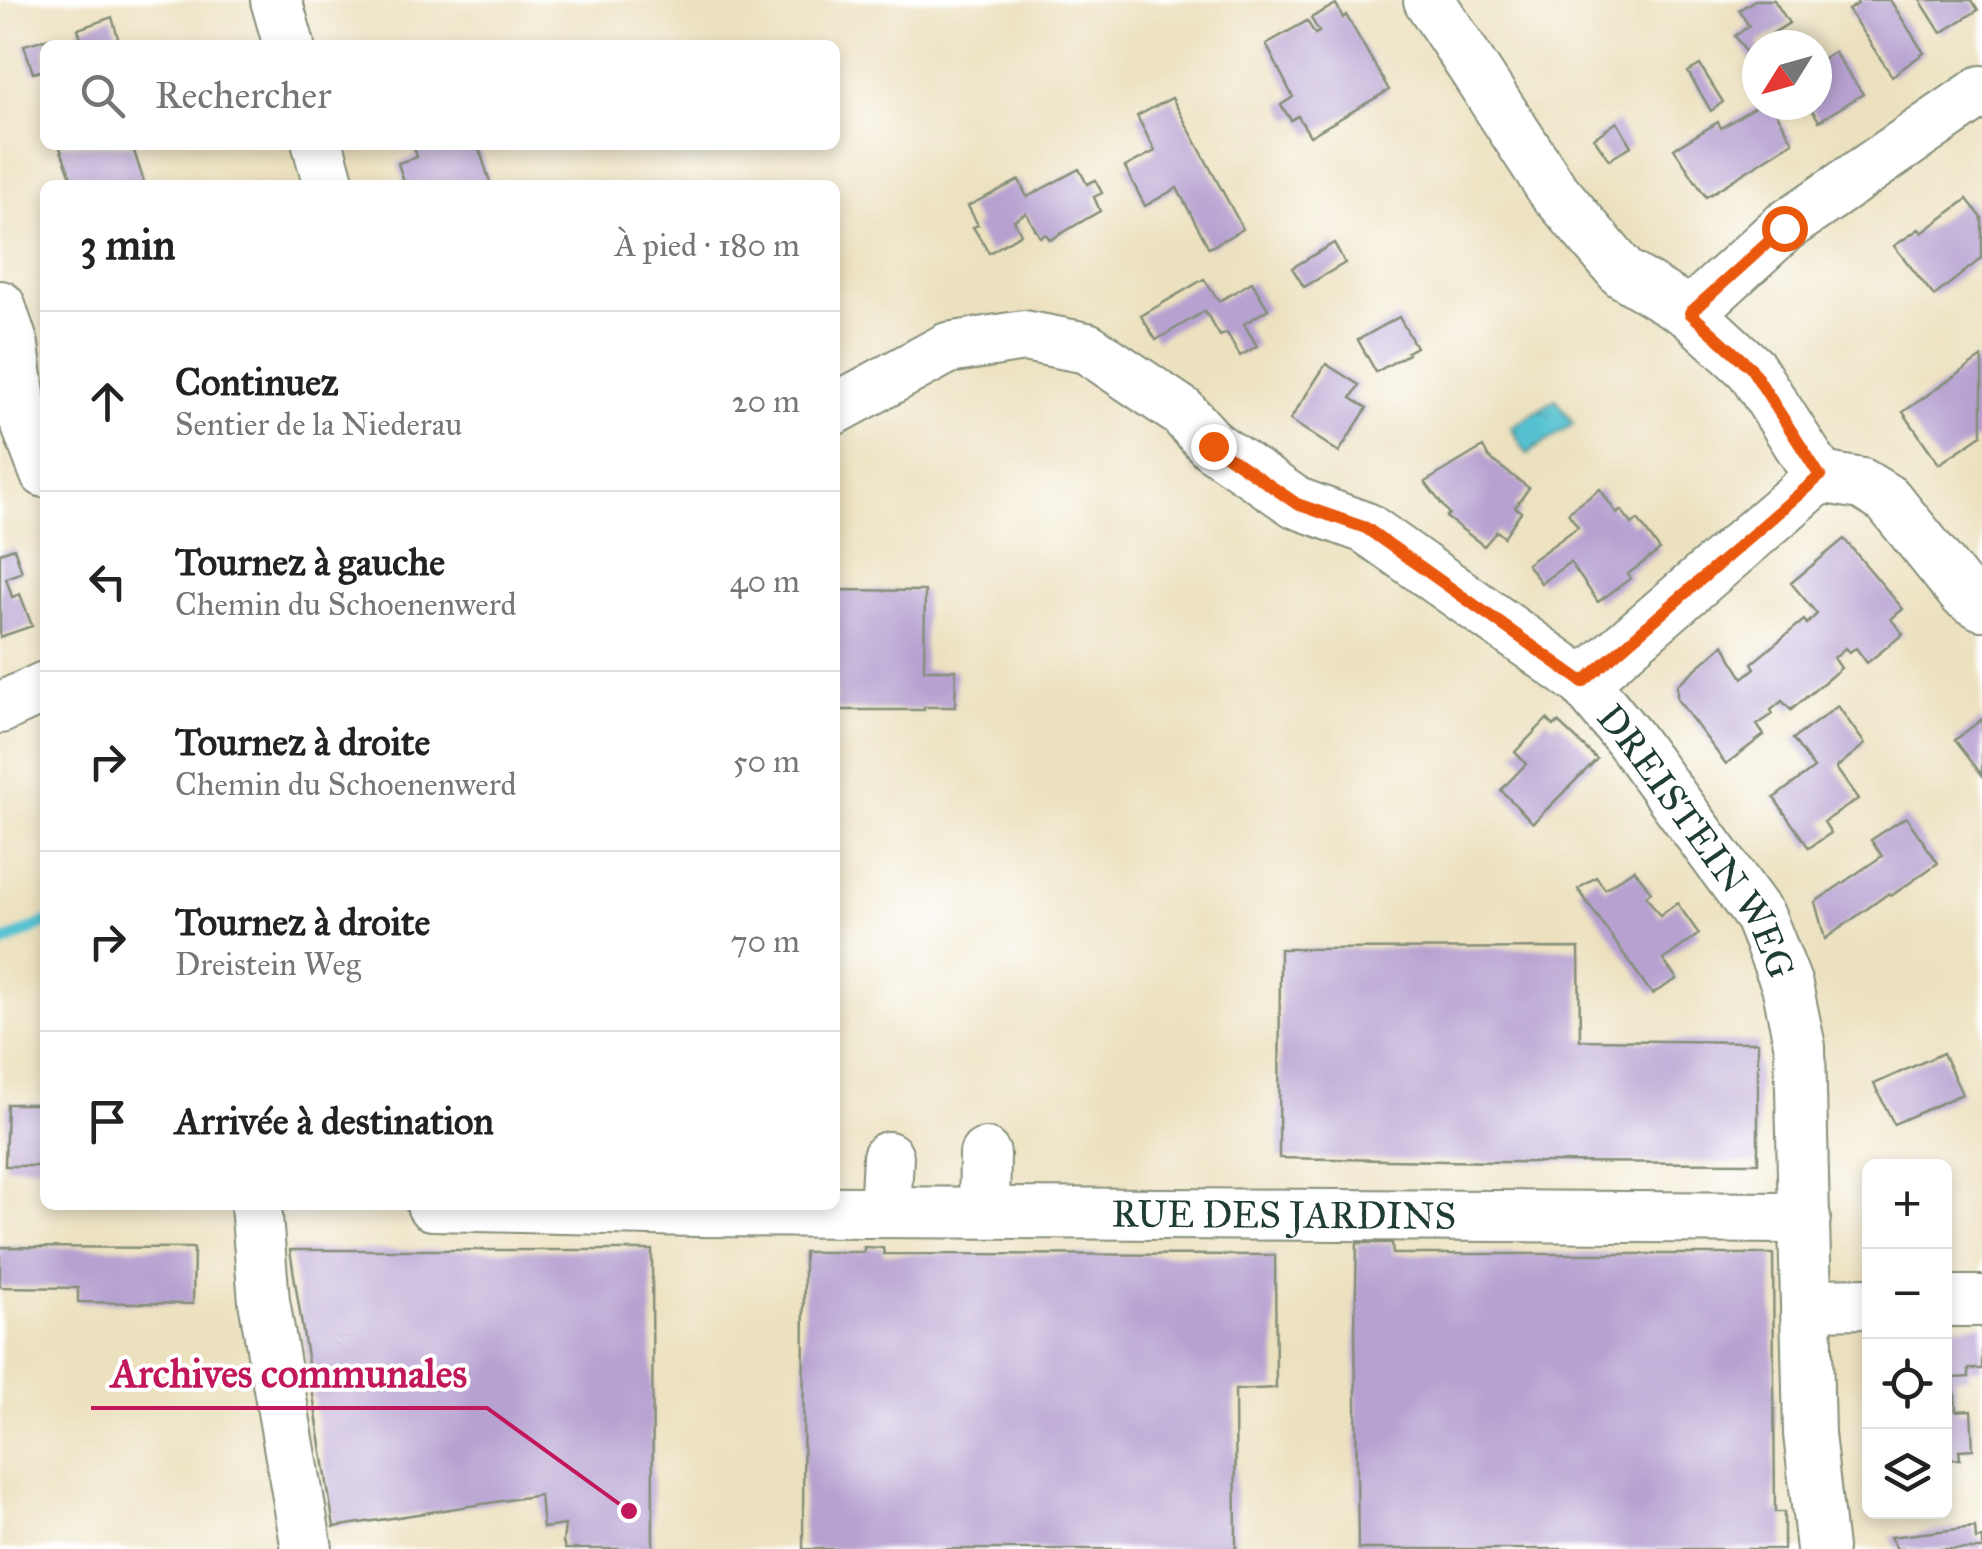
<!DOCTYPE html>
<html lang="fr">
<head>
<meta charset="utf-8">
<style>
  :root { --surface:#fff; --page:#f2f2f2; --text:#222; --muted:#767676; --line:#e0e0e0 }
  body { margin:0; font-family:"IM FELL Great Primer",serif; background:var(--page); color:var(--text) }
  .controls { position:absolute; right:30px; bottom:30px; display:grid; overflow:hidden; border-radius:15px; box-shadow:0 5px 15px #0003 }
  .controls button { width:90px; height:90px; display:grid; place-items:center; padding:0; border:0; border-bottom:2px solid var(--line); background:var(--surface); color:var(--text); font:50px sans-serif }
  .compass { position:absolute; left:1742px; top:30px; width:90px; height:90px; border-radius:50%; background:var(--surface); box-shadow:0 5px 15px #0003; rotate:233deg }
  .stop { position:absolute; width:30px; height:30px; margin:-22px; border:8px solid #ea580c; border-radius:50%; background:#fff }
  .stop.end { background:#ea580c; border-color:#fff; box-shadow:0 2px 10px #0008 }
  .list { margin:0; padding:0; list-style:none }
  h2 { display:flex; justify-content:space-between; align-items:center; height:130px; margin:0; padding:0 40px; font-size:42px }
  h2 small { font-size:32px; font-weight:400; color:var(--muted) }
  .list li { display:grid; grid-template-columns:65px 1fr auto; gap:30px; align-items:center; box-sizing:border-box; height:180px; padding:0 40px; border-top:2px solid var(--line) }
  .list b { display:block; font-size:38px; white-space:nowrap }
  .list p { margin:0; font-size:32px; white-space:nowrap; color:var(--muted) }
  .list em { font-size:32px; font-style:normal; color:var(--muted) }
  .icon { flex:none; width:55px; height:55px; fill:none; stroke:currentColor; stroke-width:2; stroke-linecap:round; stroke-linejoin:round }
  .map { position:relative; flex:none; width:1982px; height:1549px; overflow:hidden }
  .search { position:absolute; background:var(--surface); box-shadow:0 5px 15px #0003; left:40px; top:40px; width:800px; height:110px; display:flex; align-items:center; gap:25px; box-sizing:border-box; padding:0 35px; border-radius:15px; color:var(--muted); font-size:38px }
  .panel { position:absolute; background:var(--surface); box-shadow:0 5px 15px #0003; left:40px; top:180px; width:800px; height:1030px; border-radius:15px }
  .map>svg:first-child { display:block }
</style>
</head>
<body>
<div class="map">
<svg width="1982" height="1549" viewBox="0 0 1982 1549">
  <defs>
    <pattern id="water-ripples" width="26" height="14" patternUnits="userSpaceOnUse" patternTransform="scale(2.5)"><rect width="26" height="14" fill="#57c2d1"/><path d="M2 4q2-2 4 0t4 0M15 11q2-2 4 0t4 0" fill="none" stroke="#479faa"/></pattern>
  </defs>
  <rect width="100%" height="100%" fill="#fff"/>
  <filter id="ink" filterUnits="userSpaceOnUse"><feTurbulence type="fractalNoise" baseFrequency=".01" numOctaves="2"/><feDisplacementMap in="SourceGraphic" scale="20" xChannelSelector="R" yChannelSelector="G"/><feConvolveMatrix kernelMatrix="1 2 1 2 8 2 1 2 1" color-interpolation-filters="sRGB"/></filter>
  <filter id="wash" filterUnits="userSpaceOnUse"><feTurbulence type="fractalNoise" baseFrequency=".0048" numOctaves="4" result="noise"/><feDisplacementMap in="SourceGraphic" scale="40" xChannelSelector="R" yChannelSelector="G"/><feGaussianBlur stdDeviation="2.25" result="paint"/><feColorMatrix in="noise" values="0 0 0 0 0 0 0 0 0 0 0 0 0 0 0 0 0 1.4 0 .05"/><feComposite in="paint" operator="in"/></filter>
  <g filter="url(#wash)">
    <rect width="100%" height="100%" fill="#ece1bf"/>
    <path fill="url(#water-ripples)" stroke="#3b8082" stroke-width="2.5" d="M1556,399L1573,424L1527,454L1511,428Z"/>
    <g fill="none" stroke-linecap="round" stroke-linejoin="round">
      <path stroke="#57c2d1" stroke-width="12" d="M0,944L45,923"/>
    </g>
    <g id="blocks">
      <path fill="#b6a1d0" d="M1755,0H1774L1789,23L1759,42L1757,62L1754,64L1735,36L1749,26L1739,10Z
        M1856,0H1890L1924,53L1892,76L1848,10L1858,4Z
        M1920,0H1972L1978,10L1941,33Z
        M1336,4L1343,18L1346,15L1389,90L1310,136L1298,116L1291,120L1281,105L1293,97L1266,44L1307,21L1315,34L1319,32L1311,18Z
        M112,17L120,45H83L78,29Z
        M53,37L55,45H45V70L33,73L24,45Z
        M1834,52L1863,94L1819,121L1809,105H1817V63Z
        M1700,65L1723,102L1711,111L1688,72Z
        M1172,98L1243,229L1209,248L1177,188L1145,206L1125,167L1155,151L1137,116Z
        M1758,105H1772L1793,142L1706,197L1674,149L1718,122L1721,128Z
        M1617,122L1631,146L1609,160L1594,138Z
        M59,145H132L145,185H74Z
        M426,145H478L491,185H405L398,163L417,157L414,148Z
        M1079,169L1087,184L1095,180L1102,193L1094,197L1100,211L1050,240L1046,234L1040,237L1026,213L1014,220L1021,234L989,253L973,227L978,225L968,206L1019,180L1027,197Z
        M1967,199L1982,218V258L1934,296L1894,246L1919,229L1922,233Z
        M1334,243L1345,263L1304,287L1292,268Z
        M1204,279L1219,301L1252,282L1268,309L1244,324L1257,346L1240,356L1227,333L1220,336L1205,311L1156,340L1141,316Z
        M1399,317L1416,347L1407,352L1408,354L1376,372L1358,340Z
        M1982,357V435L1939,464L1903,412Z
        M1326,364L1359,385L1351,398L1367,408L1339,452L1290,420Z
        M1483,447L1489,458L1529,488L1515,507L1521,512L1504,537L1497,531L1484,546L1446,517L1449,514L1425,482Z
        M1600,489L1617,514L1621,510L1632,524L1638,520L1660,550L1628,574L1631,578L1598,602L1570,562L1541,583L1527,564L1578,527L1568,513Z
        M1844,539L1903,609L1891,619L1903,634L1867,663L1856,648L1849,652L1845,648L1834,658L1841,668L1791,710L1782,701L1771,710L1773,714L1757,725L1764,735L1726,764L1677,699V685L1724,644L1731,659L1743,678L1755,668L1752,663L1804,620L1807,624L1817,614L1791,583Z
        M14,548L22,572L6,578L12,597L20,594L32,626L0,637V553Z
        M835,590L925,591L924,670H956L955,707H924V710H835Z
        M1838,706L1865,744L1836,768L1858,799L1824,822L1831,833L1809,848L1774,798L1814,768L1793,739Z
        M1547,719L1554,726L1558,722L1597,759L1533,823L1501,790L1526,764L1515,752Z
        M1982,719V775L1955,740Z
        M1906,817L1938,863L1891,896L1889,893L1825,939L1815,902L1882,856L1871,840Z
        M1634,869L1651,892L1646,896L1660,916L1677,903L1699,934L1663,960L1677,979L1652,994L1578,889L1596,877L1605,889Z
        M1579,948L1580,1040L1758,1042V1163L1498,1162L1279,1158L1280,949Z
        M1943,1053L1962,1094L1894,1124L1874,1084Z
        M7,1104H45V1166H5Z
        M1357,1243H1392L1393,1254H1773L1775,1512H1784V1549H1358L1355,1330Z
        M0,1247L194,1248L193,1304L78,1302V1288L0,1287Z
        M864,1247L883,1248L884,1254L1275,1255L1276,1388L1235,1390L1236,1549H803L804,1252H864Z
        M290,1250H652L653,1549H565L563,1542L565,1525L543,1528L540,1495L334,1527Z
        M1982,1325V1369H1969V1377L1954,1378L1956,1411L1971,1410L1973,1449L1959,1450L1960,1459L1944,1460V1327Z
        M1975,1527L1976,1539L1982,1538V1549H1897L1890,1537Z"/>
    </g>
  </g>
  <g filter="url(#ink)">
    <use href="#blocks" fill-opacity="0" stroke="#868f7a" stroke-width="2.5"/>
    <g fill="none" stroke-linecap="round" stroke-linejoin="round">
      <defs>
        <g id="minor">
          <path d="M276,0L289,45"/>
          <path d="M1429,0L1552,189L1623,273L1690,313L1751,369L1820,477L1583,682"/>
          <path d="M318,145L329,185"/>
          <path d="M0,306L13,345L21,410L45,472"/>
          <path d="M1690,313L1784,227L1982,91"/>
          <path id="s1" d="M835,409L948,348L1024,336L1087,348L1182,412L1213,446L1297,503L1366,528L1583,682L1629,738L1760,917L1787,985L1800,1047L1809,1434L1822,1549"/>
          <path d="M1820,477L1862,484L1888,500L1964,594L1982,605"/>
          <path d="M0,708L45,687"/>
          <path d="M256,1205L264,1301L307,1549"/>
          <path id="s2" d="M432,1205L695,1211L1805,1218"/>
          <path d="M885,1211L888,1157"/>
          <path d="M984,1211L985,1154"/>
          <path d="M1944,1301H1982"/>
          <path d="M1807,1304L1870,1303"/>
        </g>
      </defs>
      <use href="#minor" stroke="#868f7a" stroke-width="54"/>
      <use href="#minor" stroke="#fff" stroke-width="50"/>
    </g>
  </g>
  <g fill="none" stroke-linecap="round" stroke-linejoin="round" filter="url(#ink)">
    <path stroke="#ea580c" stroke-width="12" d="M1213,446L1297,504L1366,528L1583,682L1820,476L1751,368L1690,313L1784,228"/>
  </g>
  <g text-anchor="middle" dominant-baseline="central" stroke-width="8" stroke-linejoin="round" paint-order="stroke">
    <g font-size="38" fill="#1f3d34" stroke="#fff">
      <text stroke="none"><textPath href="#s1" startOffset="1068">DREISTEIN WEG</textPath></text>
      <text stroke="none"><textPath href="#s2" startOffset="852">RUE DES JARDINS</textPath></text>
    </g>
  </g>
  <path fill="none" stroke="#c2185b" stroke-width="4" d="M629 1511L487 1408H91"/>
  <circle fill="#c2185b" stroke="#fff" stroke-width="4" cx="629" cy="1511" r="10"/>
  <g font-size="40" text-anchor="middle" font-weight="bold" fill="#c2185b" stroke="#fff" stroke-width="8" stroke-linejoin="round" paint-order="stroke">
    <text x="289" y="1387">Archives communales</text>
  </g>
</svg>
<div class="controls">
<button>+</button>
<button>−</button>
<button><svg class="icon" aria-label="locate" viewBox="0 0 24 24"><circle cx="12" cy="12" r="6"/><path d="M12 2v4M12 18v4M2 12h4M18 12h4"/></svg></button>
<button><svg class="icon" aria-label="layers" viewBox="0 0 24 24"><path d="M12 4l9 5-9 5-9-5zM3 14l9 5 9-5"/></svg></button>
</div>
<svg class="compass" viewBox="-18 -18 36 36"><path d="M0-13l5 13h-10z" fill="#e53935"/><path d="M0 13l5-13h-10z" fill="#767676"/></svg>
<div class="stop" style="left:1784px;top:228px"></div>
<div class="stop end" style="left:1213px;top:446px"></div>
<div class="search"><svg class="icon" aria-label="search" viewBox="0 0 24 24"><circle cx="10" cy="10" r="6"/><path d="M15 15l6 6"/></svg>Rechercher</div>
<section class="panel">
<h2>3 min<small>À pied · 180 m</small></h2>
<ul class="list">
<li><svg class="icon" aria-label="ahead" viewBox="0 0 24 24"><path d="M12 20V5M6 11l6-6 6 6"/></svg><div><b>Continuez</b><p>Sentier de la Niederau</p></div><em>20 m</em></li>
<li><svg class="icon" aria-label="left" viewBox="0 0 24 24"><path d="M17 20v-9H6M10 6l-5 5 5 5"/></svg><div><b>Tournez à gauche</b><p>Chemin du Schoenenwerd</p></div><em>40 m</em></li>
<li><svg class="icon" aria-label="right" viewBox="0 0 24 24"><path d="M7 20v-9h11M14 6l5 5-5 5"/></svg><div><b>Tournez à droite</b><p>Chemin du Schoenenwerd</p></div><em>50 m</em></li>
<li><svg class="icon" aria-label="right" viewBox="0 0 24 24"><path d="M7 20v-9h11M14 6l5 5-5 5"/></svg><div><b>Tournez à droite</b><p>Dreistein Weg</p></div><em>70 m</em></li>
<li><svg class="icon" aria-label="arrive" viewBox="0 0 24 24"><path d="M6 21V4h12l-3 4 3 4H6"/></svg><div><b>Arrivée à destination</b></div></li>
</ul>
</section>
</div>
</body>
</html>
